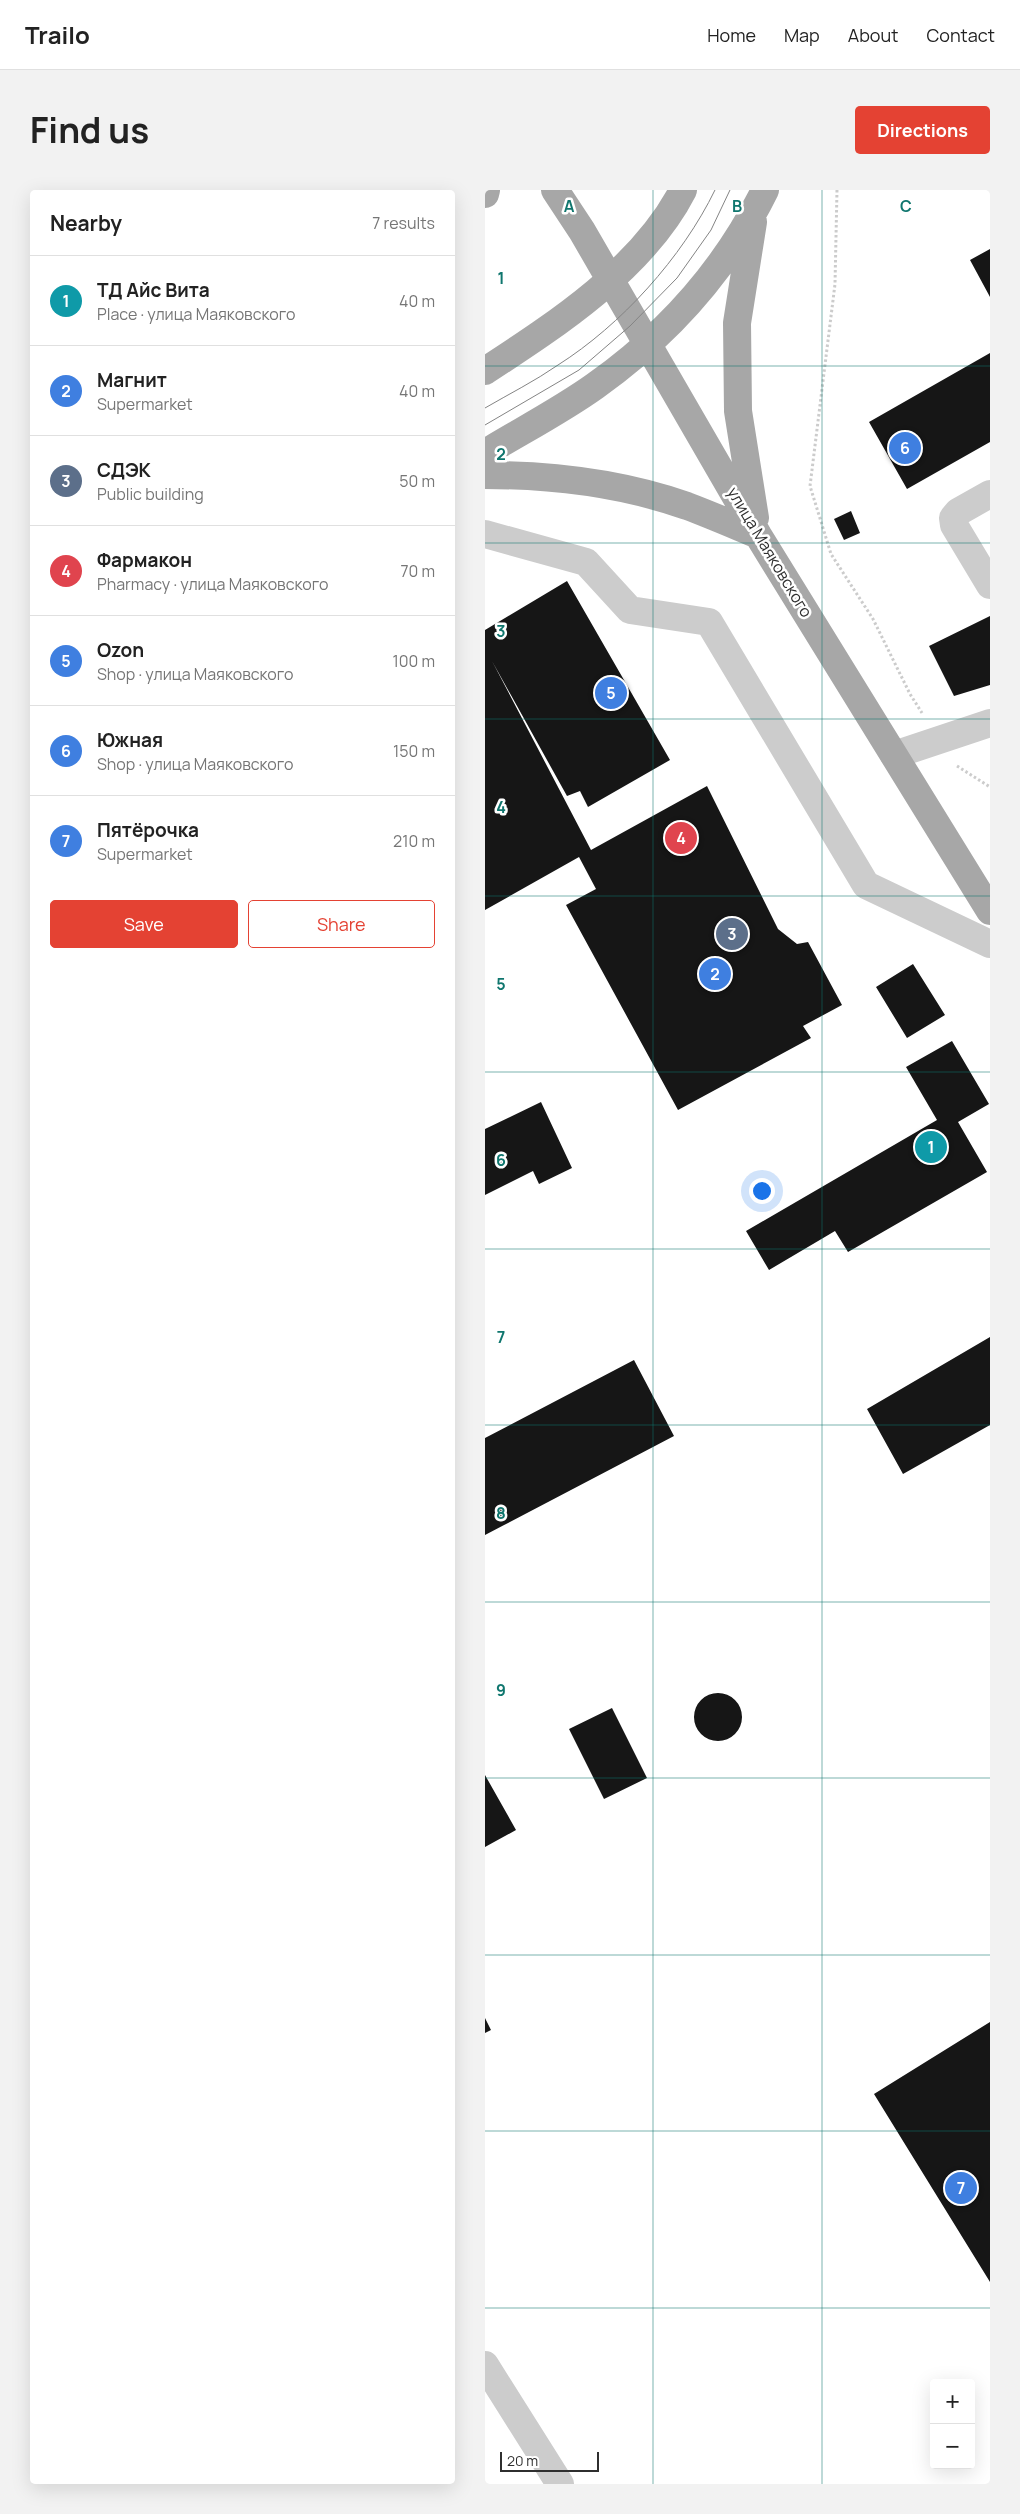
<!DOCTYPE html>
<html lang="en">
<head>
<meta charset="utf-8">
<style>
  :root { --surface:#fff; --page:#f2f2f2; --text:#222; --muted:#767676; --line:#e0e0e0; --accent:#e44233 }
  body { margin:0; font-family:Manrope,sans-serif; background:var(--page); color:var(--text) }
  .controls { position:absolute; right:15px; bottom:15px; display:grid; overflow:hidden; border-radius:5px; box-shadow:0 5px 20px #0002 }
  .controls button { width:45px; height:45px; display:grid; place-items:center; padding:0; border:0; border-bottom:1px solid var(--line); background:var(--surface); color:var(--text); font:25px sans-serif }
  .scale { position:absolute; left:15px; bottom:12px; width:99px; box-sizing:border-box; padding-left:5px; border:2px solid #2f2f2f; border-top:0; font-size:14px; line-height:18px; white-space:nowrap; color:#2f2f2f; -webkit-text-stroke:4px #fff; paint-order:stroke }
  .you { position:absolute; left:276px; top:1000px; width:18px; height:18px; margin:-12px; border:4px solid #fff; border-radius:50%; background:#1a73e8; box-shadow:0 0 0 8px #1a73e833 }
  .badge { display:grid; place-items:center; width:32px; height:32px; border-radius:50%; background:var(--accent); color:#fff; font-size:16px; font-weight:700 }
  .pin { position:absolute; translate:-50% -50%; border:2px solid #fff; box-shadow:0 1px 5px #0006 }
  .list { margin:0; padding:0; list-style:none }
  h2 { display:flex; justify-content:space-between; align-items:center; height:65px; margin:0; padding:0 20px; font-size:21px }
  h2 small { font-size:16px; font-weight:400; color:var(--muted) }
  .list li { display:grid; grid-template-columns:32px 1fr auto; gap:15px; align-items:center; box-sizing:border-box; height:90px; padding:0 20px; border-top:1px solid var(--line) }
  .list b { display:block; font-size:19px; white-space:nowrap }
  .list p { margin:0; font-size:16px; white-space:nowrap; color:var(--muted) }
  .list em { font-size:16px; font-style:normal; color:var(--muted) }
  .actions { display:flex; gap:10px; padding:15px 20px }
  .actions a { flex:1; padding:11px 0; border:1px solid var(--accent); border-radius:5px; text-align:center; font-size:18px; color:var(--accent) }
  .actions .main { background:var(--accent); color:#fff }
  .map { position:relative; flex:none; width:505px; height:2294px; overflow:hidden; border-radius:5px }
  header { display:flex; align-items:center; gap:30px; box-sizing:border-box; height:70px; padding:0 25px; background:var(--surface); border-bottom:1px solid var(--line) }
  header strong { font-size:24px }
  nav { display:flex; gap:28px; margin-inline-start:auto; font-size:18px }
  .intro { display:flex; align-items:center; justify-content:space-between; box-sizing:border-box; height:120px; padding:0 30px }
  h1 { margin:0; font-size:35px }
  .button { padding:12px 22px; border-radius:5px; background:var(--accent); color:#fff; font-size:18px; font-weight:700 }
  main { display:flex; gap:30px; padding:0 30px }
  aside { flex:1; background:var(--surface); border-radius:5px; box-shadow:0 5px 20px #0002 }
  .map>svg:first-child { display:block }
</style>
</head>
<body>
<header>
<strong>Trailo</strong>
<nav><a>Home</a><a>Map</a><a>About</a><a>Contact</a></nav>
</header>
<div class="intro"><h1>Find us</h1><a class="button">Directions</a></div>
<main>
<aside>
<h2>Nearby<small>7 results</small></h2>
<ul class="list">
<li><span class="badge" style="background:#0f9aa8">1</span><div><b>ТД Айс Вита</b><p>Place · улица Маяковского</p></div><em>40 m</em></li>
<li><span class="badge" style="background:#3f7fe0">2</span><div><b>Магнит</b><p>Supermarket</p></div><em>40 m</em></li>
<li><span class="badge" style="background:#5c6f8a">3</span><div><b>СДЭК</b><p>Public building</p></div><em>50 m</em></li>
<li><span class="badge" style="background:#e0444e">4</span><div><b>Фармакон</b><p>Pharmacy · улица Маяковского</p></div><em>70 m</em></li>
<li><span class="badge" style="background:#3f7fe0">5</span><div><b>Ozon</b><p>Shop · улица Маяковского</p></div><em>100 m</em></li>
<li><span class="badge" style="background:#3f7fe0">6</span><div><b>Южная</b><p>Shop · улица Маяковского</p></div><em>150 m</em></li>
<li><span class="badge" style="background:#3f7fe0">7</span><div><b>Пятёрочка</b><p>Supermarket</p></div><em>210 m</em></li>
</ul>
<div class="actions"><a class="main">Save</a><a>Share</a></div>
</aside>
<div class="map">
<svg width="505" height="2294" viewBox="0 0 505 2294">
  <rect width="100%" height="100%" fill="#fff"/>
  <path fill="#161616" d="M505,59V107L485,70Z
    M505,163V252L422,299L384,232Z
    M366,321L375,343L359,350L349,329Z
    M82,391L185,570L103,617L95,601L82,606L7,471L106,660L222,596L293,739L312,754L323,752L357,815L318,836L326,848L193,920L81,715L111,699L94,667L0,720V440Z
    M505,426V495L469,506L444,456Z
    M428,774L460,825L422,848L391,797Z
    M467,851L504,914L473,932L502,982L363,1062L350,1041L284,1080L261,1041L452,930L421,877Z
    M56,912L87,978L54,994L48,981L0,1005V939Z
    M505,1147V1235L418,1284L382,1219Z
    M149,1170L189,1246L0,1345V1248Z
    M209 1527a24 24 0 1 1 48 0a24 24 0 1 1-48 0Z
    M127,1518L162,1588L119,1609L84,1539Z
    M0,1585L31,1640L0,1657Z
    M0,1828L6,1840L0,1843Z
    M505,1832V2092L389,1904Z"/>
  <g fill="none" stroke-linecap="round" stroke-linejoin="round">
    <path stroke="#ccc" stroke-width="3" stroke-dasharray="2.5 2.5" stroke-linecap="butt" d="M352,0L350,94L325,296L346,364L388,429L425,504L437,523
      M472,576L505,597"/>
    <path stroke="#ccc" stroke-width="28" d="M505,304L473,322L468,328L469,335L505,395
      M0,344L101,372L145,420L224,432L381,695L505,754
      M409,565L505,533
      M0,2175L75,2294"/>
    <path stroke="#a7a7a7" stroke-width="28" d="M70,0L97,41L273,345L505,721
      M0,4L1,0
      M268,32L252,133L253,221L270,328
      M0,181C72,134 158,78 198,0
      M0,263C36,241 75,221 110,196C182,145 241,79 280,0
      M0,285C67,285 139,294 202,316C226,325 249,335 273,345"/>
    <path stroke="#848484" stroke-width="1" d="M0,218C24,204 50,191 73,175C136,135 197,68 230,0
      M0,235L94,180L145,136L192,88L226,40L245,0"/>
  </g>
  <path fill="none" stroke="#0f766e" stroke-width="1" stroke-opacity="0.55" d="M168,0V2294M337,0V2294M0,176H505M0,353H505M0,529H505M0,706H505M0,882H505M0,1059H505M0,1235H505M0,1412H505M0,1588H505M0,1765H505M0,1941H505M0,2118H505"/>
  <g text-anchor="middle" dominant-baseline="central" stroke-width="5" stroke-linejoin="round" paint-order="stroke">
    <g font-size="16" fill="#2f2f2f" stroke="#fff">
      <text transform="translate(285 362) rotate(59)">улица Маяковского</text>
    </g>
  </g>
  <g font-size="16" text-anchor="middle" font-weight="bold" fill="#0f766e" stroke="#fff" stroke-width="5" stroke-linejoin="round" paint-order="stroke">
    <text x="84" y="22">A</text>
    <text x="252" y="22">B</text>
    <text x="421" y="22">C</text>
    <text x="16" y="94">1</text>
    <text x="16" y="270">2</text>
    <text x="16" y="447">3</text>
    <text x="16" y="623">4</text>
    <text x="16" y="800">5</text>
    <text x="16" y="976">6</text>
    <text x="16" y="1153">7</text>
    <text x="16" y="1329">8</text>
    <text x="16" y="1506">9</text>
  </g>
</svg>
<div class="controls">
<button>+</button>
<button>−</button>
</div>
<div class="scale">20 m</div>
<div class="you"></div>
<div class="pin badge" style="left:446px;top:957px;background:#0f9aa8">1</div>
<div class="pin badge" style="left:230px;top:784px;background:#3f7fe0">2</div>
<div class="pin badge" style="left:247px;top:744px;background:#5c6f8a">3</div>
<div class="pin badge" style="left:196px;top:648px;background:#e0444e">4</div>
<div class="pin badge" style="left:126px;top:503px;background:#3f7fe0">5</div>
<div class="pin badge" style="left:420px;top:258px;background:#3f7fe0">6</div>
<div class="pin badge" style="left:476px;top:1998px;background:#3f7fe0">7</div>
</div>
</main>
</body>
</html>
